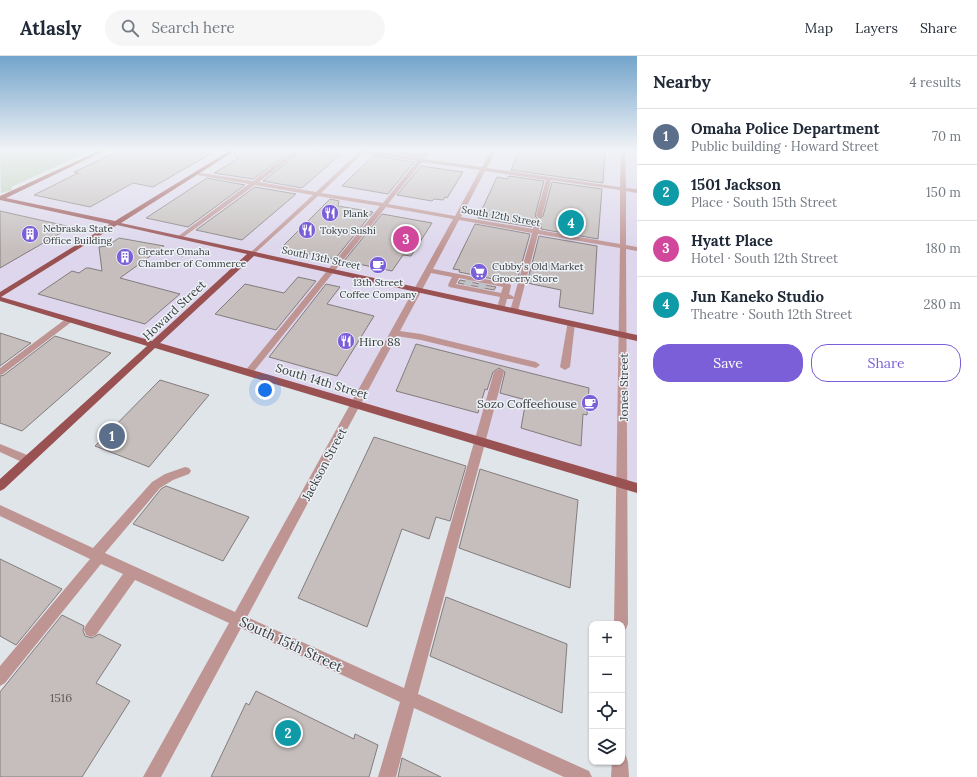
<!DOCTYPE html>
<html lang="en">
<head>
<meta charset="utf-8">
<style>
  :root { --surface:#fff; --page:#f6f6f7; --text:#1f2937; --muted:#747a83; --line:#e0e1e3; --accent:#7b5fd9 }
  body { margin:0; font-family:Lora,serif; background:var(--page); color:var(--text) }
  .controls { position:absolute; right:12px; bottom:12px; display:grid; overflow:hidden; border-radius:8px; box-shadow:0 1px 3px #0004 }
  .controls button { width:36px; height:36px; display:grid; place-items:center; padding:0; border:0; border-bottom:1px solid var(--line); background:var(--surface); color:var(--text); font:20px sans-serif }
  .you { position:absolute; left:265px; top:334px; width:14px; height:14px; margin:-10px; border:3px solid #fff; border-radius:50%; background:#1a73e8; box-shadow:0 0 0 6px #1a73e833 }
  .badge { display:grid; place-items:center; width:26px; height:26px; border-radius:50%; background:var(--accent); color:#fff; font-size:13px; font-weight:700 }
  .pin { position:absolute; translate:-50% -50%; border:2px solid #fff; box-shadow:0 1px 4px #0006 }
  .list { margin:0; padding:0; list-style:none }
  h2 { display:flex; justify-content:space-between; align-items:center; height:52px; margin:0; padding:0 16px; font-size:17px }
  h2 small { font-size:13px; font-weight:400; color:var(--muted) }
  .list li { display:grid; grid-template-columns:26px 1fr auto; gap:12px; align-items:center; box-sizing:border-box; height:56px; padding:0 16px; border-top:1px solid var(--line) }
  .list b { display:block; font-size:15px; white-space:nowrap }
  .list p { margin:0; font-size:13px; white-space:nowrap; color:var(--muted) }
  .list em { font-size:13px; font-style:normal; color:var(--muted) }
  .actions { display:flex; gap:8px; padding:12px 16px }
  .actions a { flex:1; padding:9px 0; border:1px solid var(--accent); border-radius:16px; text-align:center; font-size:14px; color:var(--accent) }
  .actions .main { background:var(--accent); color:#fff }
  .icon { flex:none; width:22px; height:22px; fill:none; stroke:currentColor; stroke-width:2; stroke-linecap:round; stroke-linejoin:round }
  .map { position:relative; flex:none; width:637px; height:721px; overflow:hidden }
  header { display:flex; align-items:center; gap:24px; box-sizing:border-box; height:56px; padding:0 20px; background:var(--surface); border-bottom:1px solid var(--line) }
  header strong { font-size:19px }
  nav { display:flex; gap:22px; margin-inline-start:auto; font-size:14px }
  .search { width:280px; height:36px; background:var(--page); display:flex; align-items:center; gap:10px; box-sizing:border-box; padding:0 14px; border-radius:22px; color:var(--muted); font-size:15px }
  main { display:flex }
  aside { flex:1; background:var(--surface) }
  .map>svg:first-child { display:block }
</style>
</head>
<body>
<header>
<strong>Atlasly</strong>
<div class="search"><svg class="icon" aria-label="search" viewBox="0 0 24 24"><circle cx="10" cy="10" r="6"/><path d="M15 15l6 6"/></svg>Search here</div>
<nav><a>Map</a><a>Layers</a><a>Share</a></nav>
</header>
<main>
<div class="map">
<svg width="637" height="721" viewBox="0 0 637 721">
  <rect width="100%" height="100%" fill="#e0e5ea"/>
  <path fill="#ddd6ec" d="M104,94H637V432L0,243V142Z"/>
  <path fill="#b9cdb3" d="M0,94H93L11,131L12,134L1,137Z"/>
  <path fill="#c5bebd" stroke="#837c7c" d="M121,94H217L153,131L133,127L90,151L34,139L78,117L74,116Z
    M237,94H294L253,123L214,117L238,103L234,97Z
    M302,94L341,98L302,132L263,125Z
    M379,94H424L419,100Z
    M520,94H594L605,95L603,127L511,114Z
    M373,100L414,106L388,138L342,130Z
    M421,110L463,116L447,142L445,141L443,144L434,143L432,145L397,139Z
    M509,120L544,125L535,160L538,163L543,160L552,126L602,133L598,183L541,173V168L538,165L533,167L532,171L478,162L497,121L507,123Z
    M207,122L245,129L188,171L146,162Z
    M255,131L296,138L242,184L196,174Z
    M330,143L339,145L338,150L373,156L335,203L281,192Z
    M0,155L49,166L71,171L0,212Z
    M382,158L432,167L411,200L403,199L392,215L344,205Z
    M475,168L530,178L517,225L499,222L498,224L459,216L460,214L453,213Z
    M539,180L597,190L593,258L559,251L561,234L527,227Z
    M119,182L164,190L120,222L180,238L145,268L38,238L72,215L79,217L86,212H89L102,215L99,191L107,190Z
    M298,221L316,225L276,274L215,258L245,228L284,237Z
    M460,224L496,231L494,234L458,227Z
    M326,228L340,231L327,248L374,260L337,320L269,301Z
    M0,277L31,287L0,310Z
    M55,280L111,297L22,375L0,367V320L4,319Z
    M416,288L589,332L587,359L583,358L581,390L521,372L526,344L500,337L505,316L499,312L493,316L487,334L485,333L478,357L396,335Z
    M160,324L209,339L149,411L95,390Z
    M374,381L466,410L450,465L436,461L429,483L402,473L367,571L298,542Z
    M480,413L578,444L570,532L459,492Z
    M166,430L249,461L223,505L133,468L161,433Z
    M0,503L62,533L16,589L0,580Z
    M446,541L567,588L562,657L430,600Z
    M62,559L84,570L83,575L85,580L92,582L99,578L121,589L96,627L130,645L82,721H0V636Z
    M256,635L354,683L355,678L378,689L369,721H211L246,647L249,649Z
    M402,702L441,721H398Z"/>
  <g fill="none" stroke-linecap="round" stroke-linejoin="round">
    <path stroke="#bfc3c8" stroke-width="7" stroke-dasharray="7 3.5" stroke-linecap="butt" d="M467,230L470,224
      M481,233L483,226"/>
    <path stroke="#9fa3a7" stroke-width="1.5" stroke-dasharray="1 1" stroke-linecap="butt" d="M177,199L183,201"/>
    <path fill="#bf9594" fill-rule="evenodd" d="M296,94H301L259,126L316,136L358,97L348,94H366L420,102L427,94H431L424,103L482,111L492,94H496L487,112L620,131L621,94H625L626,132L637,133V137L626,135V189L637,191V195L626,193L628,568L626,573L622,575V568H614L620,192L538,178L518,255L514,257L510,255L532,177L459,164L433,213L510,228L511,230L509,238L514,241L513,243H507L504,254H498L497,252L500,241L449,231L448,229L452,221L431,217L400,275L421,278L536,306L540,309L536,312L421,284L397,280L247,561L404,632L494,316L499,313L502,314L504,316L418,638L589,715L592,721H564L414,652L396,721H378L400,646L241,572L161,721H143L229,567L135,524L96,579L91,581L86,579L84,574L86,569L123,518L101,508L5,627L0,630V610L90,503L0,460V449L93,492L152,426L165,418L185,411L189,412L191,415L189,418L173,424L160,432L105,497L235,556L453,163L386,151L251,319H245L243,317L245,315L380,150L318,140L253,199L251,198V196L313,139L255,129L182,182L177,181L249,128L197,119L194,117L195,116L253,125ZM363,97L417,105L383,147L321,137ZM422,106L480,114L455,160L388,148ZM485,115L546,124L536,160L539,162L542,160L551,124L620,134V188L539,174L540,168L537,166L534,168L533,173L461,161ZM459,222L503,231L501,237L456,228Z
      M67,262H70L74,264L3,318L0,319V312Z
      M568,265H571L575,267L570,311L565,314L560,311Z
      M0,388L32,401L33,404L32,407L28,408L24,407L0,396Z
      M622,698L626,700L628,706L629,721H611L612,706H622Z"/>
    <path fill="#995151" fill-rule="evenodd" d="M101,94H106L6,142L115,165L231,94H236L121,167L637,279V285L254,200L160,287L637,427V437L155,292L4,433L0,435V423L147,290L0,245V236L110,168L0,144V140ZM117,169L247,198L152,285L1,241Z
      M634,94H637V95H634Z"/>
  </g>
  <linearGradient id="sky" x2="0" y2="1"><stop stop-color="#73a4cb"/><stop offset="0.48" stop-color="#f1f3f6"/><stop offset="1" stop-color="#f1f3f6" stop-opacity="0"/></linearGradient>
  <rect width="637" height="195" fill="url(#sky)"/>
  <defs>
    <symbol id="restaurant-disc" viewBox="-11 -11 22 22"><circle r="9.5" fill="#7b5fd9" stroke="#edf2f7"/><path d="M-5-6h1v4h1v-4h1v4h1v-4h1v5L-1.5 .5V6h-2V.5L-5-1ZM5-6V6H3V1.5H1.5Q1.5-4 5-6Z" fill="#fff"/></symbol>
    <symbol id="building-disc" viewBox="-11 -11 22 22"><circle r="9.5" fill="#7b5fd9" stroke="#edf2f7"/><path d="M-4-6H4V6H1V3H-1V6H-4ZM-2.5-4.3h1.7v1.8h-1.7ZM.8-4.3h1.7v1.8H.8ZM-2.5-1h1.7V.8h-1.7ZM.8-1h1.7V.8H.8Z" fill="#fff"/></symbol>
    <symbol id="cafe-disc" viewBox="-11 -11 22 22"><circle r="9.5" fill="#7b5fd9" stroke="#edf2f7"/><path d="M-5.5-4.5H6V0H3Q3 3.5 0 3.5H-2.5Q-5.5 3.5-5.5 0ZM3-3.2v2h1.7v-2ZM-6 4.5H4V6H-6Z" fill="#fff"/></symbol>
    <symbol id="supermarket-disc" viewBox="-11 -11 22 22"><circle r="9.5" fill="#7b5fd9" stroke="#edf2f7"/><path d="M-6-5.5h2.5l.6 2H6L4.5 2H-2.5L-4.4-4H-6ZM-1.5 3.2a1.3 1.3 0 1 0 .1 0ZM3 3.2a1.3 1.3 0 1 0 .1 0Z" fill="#fff"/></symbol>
  </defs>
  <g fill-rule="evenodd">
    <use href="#restaurant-disc" x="320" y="147" width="20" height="20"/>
    <use href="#restaurant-disc" x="297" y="164" width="20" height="20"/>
    <use href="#building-disc" x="20" y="168" width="20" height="20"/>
    <use href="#building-disc" x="115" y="191" width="20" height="20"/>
    <use href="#cafe-disc" x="368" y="199" width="20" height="20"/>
    <use href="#supermarket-disc" x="469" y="206" width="20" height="20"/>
    <use href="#restaurant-disc" x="336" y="275" width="20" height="20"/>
    <use href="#cafe-disc" x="580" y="337" width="20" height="20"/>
  </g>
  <g text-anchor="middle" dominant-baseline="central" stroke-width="3" stroke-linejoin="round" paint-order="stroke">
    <g font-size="10" fill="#3a3c3e" stroke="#edf2f7" text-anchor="start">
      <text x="343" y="157">Plank</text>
      <text x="43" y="172">Nebraska State<tspan x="43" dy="12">Office Building</tspan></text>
      <text x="320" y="174">Tokyo Sushi</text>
      <text x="138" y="195">Greater Omaha<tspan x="138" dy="12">Chamber of Commerce</tspan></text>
      <text x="492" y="210">Cubby's Old Market<tspan x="492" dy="12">Grocery Store</tspan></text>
      <text x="378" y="226" text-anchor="middle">13th Street<tspan x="378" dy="12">Coffee Company</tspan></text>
    </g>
    <g font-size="10" fill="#3a3c3e" stroke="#edf2f7">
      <text transform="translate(501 160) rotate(10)">South 12th Street</text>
      <text transform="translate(321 202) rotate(12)">South 13th Street</text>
    </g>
    <g font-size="12" fill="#3a3c3e" stroke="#edf2f7">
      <text transform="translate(174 254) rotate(-43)">Howard Street</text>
      <text transform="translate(322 325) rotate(17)">South 14th Street</text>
      <text transform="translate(623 331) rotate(-90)">Jones Street</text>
      <text transform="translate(324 408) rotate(-62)">Jackson Street</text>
    </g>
    <g font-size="12" fill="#3a3c3e" stroke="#edf2f7" text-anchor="start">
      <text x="359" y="285">Hiro 88</text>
      <text x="577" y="347" text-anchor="end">Sozo Coffeehouse</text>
    </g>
    <g font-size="12" fill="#5d5c5e">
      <text x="61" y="641">1516</text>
    </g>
    <g font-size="14" fill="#3a3c3e" stroke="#edf2f7">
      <text transform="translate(291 588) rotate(25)">South 15th Street</text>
    </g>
  </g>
</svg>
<div class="controls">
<button>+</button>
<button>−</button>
<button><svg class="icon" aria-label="locate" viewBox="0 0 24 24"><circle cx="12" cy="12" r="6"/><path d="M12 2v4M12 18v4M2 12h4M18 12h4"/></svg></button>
<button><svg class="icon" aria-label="layers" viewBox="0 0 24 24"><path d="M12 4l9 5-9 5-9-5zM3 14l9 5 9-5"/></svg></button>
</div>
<div class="you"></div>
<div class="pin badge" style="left:112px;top:380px;background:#5c6f8a">1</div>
<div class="pin badge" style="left:288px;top:677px;background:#0f9aa8">2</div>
<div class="pin badge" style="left:406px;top:183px;background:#d1479c">3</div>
<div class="pin badge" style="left:571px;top:167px;background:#0f9aa8">4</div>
</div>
<aside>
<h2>Nearby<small>4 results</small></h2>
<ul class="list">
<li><span class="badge" style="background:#5c6f8a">1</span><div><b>Omaha Police Department</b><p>Public building · Howard Street</p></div><em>70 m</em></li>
<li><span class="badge" style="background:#0f9aa8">2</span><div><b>1501 Jackson</b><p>Place · South 15th Street</p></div><em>150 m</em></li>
<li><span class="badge" style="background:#d1479c">3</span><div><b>Hyatt Place</b><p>Hotel · South 12th Street</p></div><em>180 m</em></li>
<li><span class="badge" style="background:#0f9aa8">4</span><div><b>Jun Kaneko Studio</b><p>Theatre · South 12th Street</p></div><em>280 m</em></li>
</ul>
<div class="actions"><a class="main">Save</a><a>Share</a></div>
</aside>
</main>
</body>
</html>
